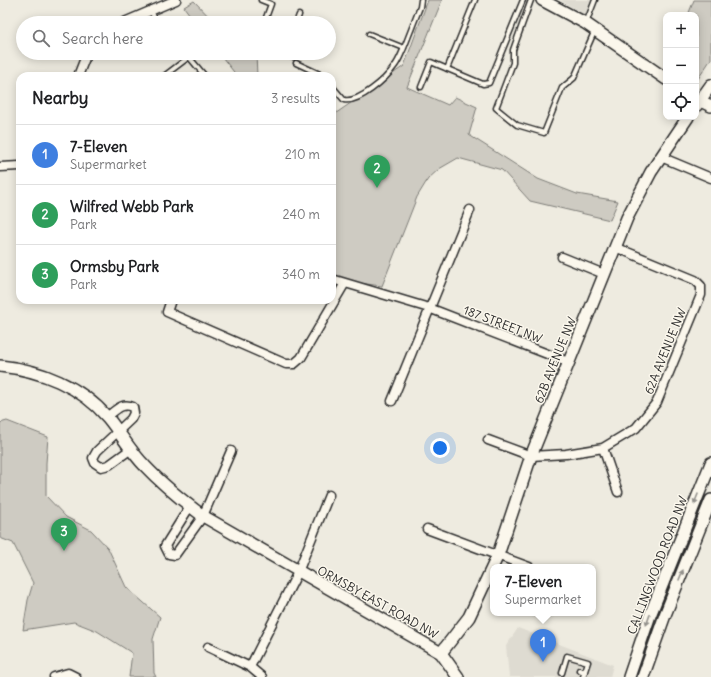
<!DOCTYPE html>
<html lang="en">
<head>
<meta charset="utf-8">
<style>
  :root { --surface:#fff; --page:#f2f2f2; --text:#202124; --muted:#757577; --line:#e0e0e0; --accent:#2563eb }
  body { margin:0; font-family:Delius,sans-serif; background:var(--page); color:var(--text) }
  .controls { position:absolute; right:12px; top:12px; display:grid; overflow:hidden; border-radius:8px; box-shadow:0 2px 10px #0003 }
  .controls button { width:36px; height:36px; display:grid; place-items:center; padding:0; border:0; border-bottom:1px solid var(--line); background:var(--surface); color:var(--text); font:20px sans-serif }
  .you { position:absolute; left:440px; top:448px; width:14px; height:14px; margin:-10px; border:3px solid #fff; border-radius:50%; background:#1a73e8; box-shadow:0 0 0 6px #1a73e833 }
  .badge { display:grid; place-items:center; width:26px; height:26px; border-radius:50%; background:var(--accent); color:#fff; font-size:13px; font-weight:700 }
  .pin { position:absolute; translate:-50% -33px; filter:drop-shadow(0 1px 2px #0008) }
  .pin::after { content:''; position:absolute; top:21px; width:14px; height:12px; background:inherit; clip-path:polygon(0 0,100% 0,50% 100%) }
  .popup { position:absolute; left:490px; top:564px; width:106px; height:52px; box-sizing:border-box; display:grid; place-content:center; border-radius:8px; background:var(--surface); filter:drop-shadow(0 1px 3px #0005); font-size:13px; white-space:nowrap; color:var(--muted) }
  .popup b { font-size:15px; color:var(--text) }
  .popup::after { content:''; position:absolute; left:50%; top:100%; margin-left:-8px; border:8px solid transparent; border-top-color:var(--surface) }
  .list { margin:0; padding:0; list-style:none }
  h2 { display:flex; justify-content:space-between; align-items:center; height:52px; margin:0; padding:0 16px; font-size:17px }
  h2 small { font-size:13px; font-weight:400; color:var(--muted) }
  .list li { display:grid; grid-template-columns:26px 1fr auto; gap:12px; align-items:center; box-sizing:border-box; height:60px; padding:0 16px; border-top:1px solid var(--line) }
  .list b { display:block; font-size:15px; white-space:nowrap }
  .list p { margin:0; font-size:13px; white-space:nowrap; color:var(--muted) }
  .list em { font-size:13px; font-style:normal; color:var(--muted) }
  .icon { flex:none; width:22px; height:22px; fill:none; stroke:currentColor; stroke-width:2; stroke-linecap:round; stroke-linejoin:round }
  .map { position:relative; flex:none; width:711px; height:677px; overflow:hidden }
  .search { position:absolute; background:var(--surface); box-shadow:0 2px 10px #0003; left:16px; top:16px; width:320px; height:44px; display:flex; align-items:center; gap:10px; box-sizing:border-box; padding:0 14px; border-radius:22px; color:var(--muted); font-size:15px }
  .panel { position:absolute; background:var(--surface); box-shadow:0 2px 10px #0003; left:16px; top:72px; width:320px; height:232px; border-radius:12px }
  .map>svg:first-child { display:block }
</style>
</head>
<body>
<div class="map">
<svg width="711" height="677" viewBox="0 0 711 677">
  <rect width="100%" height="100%" fill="#eeebe0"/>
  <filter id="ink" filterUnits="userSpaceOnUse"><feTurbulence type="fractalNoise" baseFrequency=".025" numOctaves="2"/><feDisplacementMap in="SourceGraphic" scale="8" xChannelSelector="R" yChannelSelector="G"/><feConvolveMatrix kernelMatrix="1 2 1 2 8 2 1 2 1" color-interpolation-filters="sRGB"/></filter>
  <g filter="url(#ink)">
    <path fill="#dedbd1" d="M560,0H591L585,15Z
      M518,628L613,665L610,677H509L506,646Z"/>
    <path fill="#cecbc2" stroke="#7c7b76" d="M428,0H442L407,87L448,105L455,97L477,107L469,135L538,179L577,194L618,201L610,220L530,201L502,170L458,158L439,169L428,179L417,197L382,286L359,283L332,275V116L404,66Z
      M694,0H711V59L696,82V15H688Z
      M194,1L215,23H196L184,7Z
      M219,53H256L257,76H237Z
      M7,421L48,437L46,463V496L66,517L91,530L108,548L126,587L160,617L153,639L154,673L156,677H129L132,653L97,631L74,622L23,630L28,600L33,583L13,543L0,538V423Z"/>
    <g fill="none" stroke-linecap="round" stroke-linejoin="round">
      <defs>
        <path id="lane" d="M261,0L271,4L264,23
          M531,0L513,50V63L496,108L517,125L544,133L562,88L574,78L595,30
          M151,11L157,23
          M296,23L299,15
          M586,23L595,0
          M369,34L404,48L420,7L421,0
          M189,57L205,76
          M292,57V53
          M296,63L324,76
          M447,69L475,0
          M164,76L189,57L185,53
          M332,86L344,100C359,103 386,79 394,67C399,61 401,54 404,48
          M421,87L431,62L483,84L489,83L523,0
          M579,670L585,672
          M562,673L567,656L588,662L583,677"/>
        <path id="street" d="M122,23L176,0
          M78,76L87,53
          M661,157L711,178
          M0,167L20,166
          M562,257L604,274
          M332,279L429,308L568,362
          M171,300L167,312L286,364H294L301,358L345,283
          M392,401L470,210
          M107,417C116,410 122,402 133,407L134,413L131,419L97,451L93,458L95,463L101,467L109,465L131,449
          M488,440L531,456L566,454L603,448L636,428L657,402L701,295V286L695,280L615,247
          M603,448L618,492
          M190,506L165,546L169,554L175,555L203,516L231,451
          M427,529L529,567
          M208,647L250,667L262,677
          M250,667L298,572L329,495
          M54,677L68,673L76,677"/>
        <path id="secondary" d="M542,0L585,23L666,79
          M696,99L711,106
          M696,106L711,85
          M0,366C40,370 81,386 108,418C121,434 131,452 145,466C163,485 183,501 203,516L441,653L458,677
          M441,653L469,617L498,555L531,456L627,218L651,172L688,117
          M629,677L649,618L711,463
          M643,677L665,615L711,500"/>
      </defs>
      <use href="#lane" stroke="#2b2b2b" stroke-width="7"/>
      <use href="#street" stroke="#2b2b2b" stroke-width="11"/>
      <use href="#secondary" stroke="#2b2b2b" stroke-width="14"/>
      <use href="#lane" stroke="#fbf7ec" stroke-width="4"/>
      <use href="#street" stroke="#fbf7ec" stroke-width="8"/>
      <use href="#secondary" stroke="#fbf7ec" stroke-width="11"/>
    </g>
    <defs><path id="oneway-solid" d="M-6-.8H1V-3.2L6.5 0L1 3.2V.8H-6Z"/></defs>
    <g fill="#93918c">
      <use href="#oneway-solid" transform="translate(696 499) rotate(112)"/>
      <use href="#oneway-solid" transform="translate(681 575) rotate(-68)"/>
      <use href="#oneway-solid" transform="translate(648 620) rotate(110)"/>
    </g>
  </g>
  <g text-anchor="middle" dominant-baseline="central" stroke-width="3" stroke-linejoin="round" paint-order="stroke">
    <g font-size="12" fill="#2b2b2b" stroke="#fbf7ec">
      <text transform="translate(503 324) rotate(21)">187 STREET NW</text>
      <text transform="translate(665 351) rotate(-68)">62A AVENUE NW</text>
      <text transform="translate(555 360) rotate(-68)">62B AVENUE NW</text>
      <text transform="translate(657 565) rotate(-69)">CALLINGWOOD ROAD NW</text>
      <text transform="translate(378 602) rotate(29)">ORMSBY EAST ROAD NW</text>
    </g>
  </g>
</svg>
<div class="controls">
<button>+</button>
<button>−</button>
<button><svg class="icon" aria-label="locate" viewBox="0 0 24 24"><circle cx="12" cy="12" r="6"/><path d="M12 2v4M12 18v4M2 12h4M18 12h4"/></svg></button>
</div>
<div class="you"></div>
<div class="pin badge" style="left:543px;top:662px;background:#3f7fe0">1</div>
<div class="popup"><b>7-Eleven</b>Supermarket</div>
<div class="pin badge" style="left:377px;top:188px;background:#2e9e5b">2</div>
<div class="pin badge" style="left:64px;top:551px;background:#2e9e5b">3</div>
<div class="search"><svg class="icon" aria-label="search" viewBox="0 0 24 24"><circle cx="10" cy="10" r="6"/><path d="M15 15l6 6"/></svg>Search here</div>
<section class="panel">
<h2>Nearby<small>3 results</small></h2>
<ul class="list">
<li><span class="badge" style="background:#3f7fe0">1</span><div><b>7-Eleven</b><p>Supermarket</p></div><em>210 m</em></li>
<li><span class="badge" style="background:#2e9e5b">2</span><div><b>Wilfred Webb Park</b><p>Park</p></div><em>240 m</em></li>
<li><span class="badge" style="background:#2e9e5b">3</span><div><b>Ormsby Park</b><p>Park</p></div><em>340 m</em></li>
</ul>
</section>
</div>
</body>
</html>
